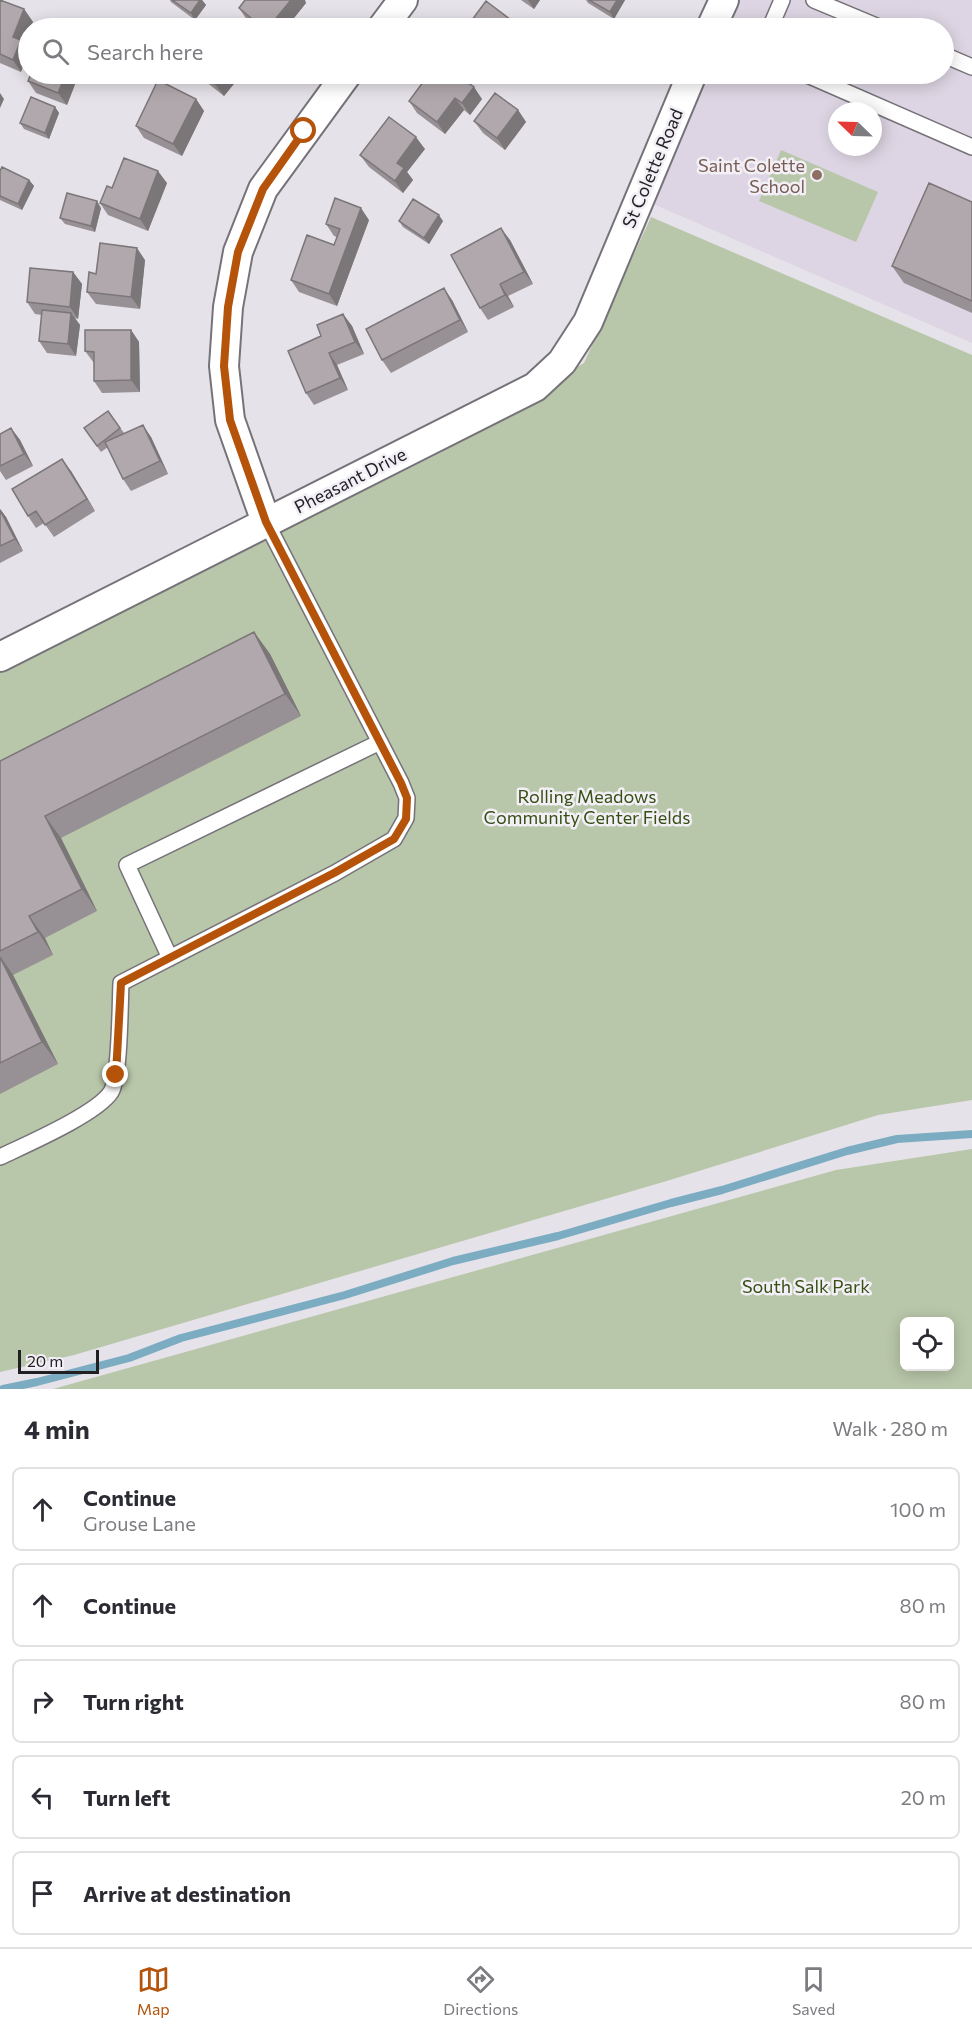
<!DOCTYPE html>
<html lang="en">
<head>
<meta charset="utf-8">
<style>
  :root { --surface:#fff; --page:#f2f2f3; --text:#2b2b33; --muted:#7c7c81; --line:#e1e1e2; --accent:#b45309 }
  body { margin:0; font-family:Commissioner,sans-serif; background:var(--page); color:var(--text) }
  .controls { position:absolute; right:18px; bottom:18px; display:grid; overflow:hidden; border-radius:9px; box-shadow:0 3px 15px #0003 }
  .controls button { width:54px; height:54px; display:grid; place-items:center; padding:0; border:0; border-bottom:2px solid var(--line); background:var(--surface); color:var(--text); font:30px sans-serif }
  .compass { position:absolute; left:828px; top:102px; width:54px; height:54px; border-radius:50%; background:var(--surface); box-shadow:0 3px 15px #0003; rotate:293deg }
  .scale { position:absolute; left:18px; bottom:15px; width:81px; box-sizing:border-box; padding-left:6px; border:3px solid #211f22; border-top:0; font-size:16px; line-height:21px; white-space:nowrap; color:#211f22; -webkit-text-stroke:4px #f3eff6; paint-order:stroke }
  .stop { position:absolute; width:18px; height:18px; margin:-14px; border:4px solid #b45309; border-radius:50%; background:#fff }
  .stop.end { background:#b45309; border-color:#fff; box-shadow:0 2px 6px #0008 }
  .list { margin:0; padding:0; list-style:none }
  h2 { display:flex; justify-content:space-between; align-items:center; height:78px; margin:0; padding:0 24px; font-size:26px }
  h2 small { font-size:20px; font-weight:400; color:var(--muted) }
  .list li { display:grid; grid-template-columns:39px 1fr auto; gap:18px; align-items:center; box-sizing:border-box; height:84px; margin:0 12px 12px; padding:0 12px; border:2px solid var(--line); border-radius:9px }
  .list b { display:block; font-size:22px; white-space:nowrap }
  .list p { margin:0; font-size:20px; white-space:nowrap; color:var(--muted) }
  .list em { font-size:20px; font-style:normal; color:var(--muted) }
  .icon { flex:none; width:33px; height:33px; fill:none; stroke:currentColor; stroke-width:2; stroke-linecap:round; stroke-linejoin:round }
  .map { position:relative; flex:none; width:972px; height:1389px; overflow:hidden }
  .search { position:absolute; background:var(--surface); box-shadow:0 3px 15px #0003; left:18px; right:18px; top:18px; height:66px; display:flex; align-items:center; gap:15px; box-sizing:border-box; padding:0 21px; border-radius:33px; color:var(--muted); font-size:22px }
  .sheet { height:558px; background:var(--surface) }
  nav { display:flex; justify-content:space-around; align-items:center; box-sizing:border-box; height:84px; border-top:2px solid var(--line); background:var(--surface); font-size:16px; color:var(--muted) }
  nav a { display:grid; justify-items:center; gap:3px }
  nav .on { color:var(--accent) }
  .map>svg:first-child { display:block }
</style>
</head>
<body>
<div class="map">
<svg width="972" height="1389" viewBox="0 0 972 1389">
  <rect width="100%" height="100%" fill="#e6e2e9"/>
  <path fill="#ddd5e3" fill-rule="evenodd" d="M739,0H972V343L651,203L707,74H944V28H727ZM837,111H873V147H837Z"/>
  <path fill="#b8c6a9" fill-rule="evenodd" d="M781,150L878,192L856,242L759,201Z
    M651,217L972,355V1100L878,1115L670,1180L74,1355L0,1372V673L442,452L584,363Z
    M972,1149V1389H53L836,1170ZM904,1322H950V1366H904Z"/>
  <g fill="none" stroke-linecap="round" stroke-linejoin="round">
    <path stroke="#7bacc2" stroke-width="8" d="M3,1389L37,1382L129,1358L181,1338L345,1295L453,1261L558,1236L671,1203L722,1190L847,1151L897,1139L972,1134"/>
    <defs>
      <path id="service" d="M814,0L881,28
        M770,28L782,0
        M944,55L972,67
        M805,74L972,147
        M170,958L127,865L380,742
        M0,1157C25,1145 97,1114 111,1092C120,1078 120,1004 121,983L335,873L394,839L406,818L407,798L401,783L266,522"/>
      <path id="minor" d="M382,28L403,0
        M711,28L724,0
        M266,522L230,420L224,366L228,307L238,252L263,189L347,74
        M0,657L535,387L562,362L588,322L692,74"/>
    </defs>
    <use href="#service" stroke="#767279" stroke-width="18"/>
    <use href="#minor" stroke="#767279" stroke-width="32"/>
    <use href="#service" stroke="#fff" stroke-width="15"/>
    <use href="#minor" stroke="#fff" stroke-width="28"/>
  </g>
  <path fill="#979094" d="M0,0L24,9L33,22L28,28V32L24,45L21,72L0,63Z
    M170,0H202L206,5L195,20L171,2Z
    M521,0H540L534,9Z
    M586,0H625L614,19L588,3Z
    M306,3L286,28H257L247,20L239,8Z
    M31,74H79L67,105L36,93L28,81Z
    M196,74H242L224,96Z
    M429,74L482,99L470,115L464,110L445,134L417,113L409,101Z
    M196,99L204,111L182,156L144,138L136,126Z
    M55,107L59,113L49,139L24,129L20,123Z
    M518,110L526,122L505,150L483,133L474,121Z
    M425,149L407,172L413,180L403,193L369,167L360,155Z
    M0,171L29,180L34,186L22,210L0,200Z
    M167,183L148,231L108,215L100,203L112,188Z
    M972,202V313L904,283L892,266Z
    M101,208L95,232L65,224L60,218Z
    M369,220L337,306L299,292L291,280L334,245L337,237L334,236L326,224Z
    M399,221H443L429,244L403,227Z
    M510,240L533,284L508,296L514,307L488,320L480,308Z
    M145,260L140,309L96,304L87,292Z
    M73,272L82,284L78,319L75,318L80,325L76,356L47,353L39,341L42,315L35,314L27,302Z
    M452,300L468,332L391,373L382,360Z
    M343,314L352,326L364,354L337,365L348,390L314,405L306,393L321,336Z
    M131,330L139,342L140,392L102,393L94,381V363L85,351Z
    M108,411L124,433L151,437L168,474L131,491L123,479L108,447L101,452L84,428Z
    M11,428L20,440L33,466L6,480L0,471V434Z
    M71,471L95,511L54,537L44,523L36,528L28,516Z
    M0,509L6,517L23,551L0,563Z
    M254,632L270,654L301,716L61,838L97,911L45,938L53,955L13,975L58,1064L0,1094V761Z"/>
  <path fill="#7b7678" d="M200,0H202L206,5L195,20L191,13Z
    M291,0H305L306,3L286,28H268Z
    M528,0H540L534,9Z
    M617,0H625L614,19L610,12Z
    M24,9L33,22L30,28H28V32L24,45L28,51V54L21,72L13,60V37Z
    M515,23L519,28H510Z
    M66,74H79L67,105L58,93Z
    M224,74H242L224,96L215,84Z
    M495,74H504L499,79Z
    M474,87L482,99L470,115L462,103Z
    M0,93L4,99L0,108Z
    M455,98L464,110L445,134L437,122Z
    M196,99L204,111L182,156L173,144Z
    M55,107L59,113L49,139L45,133Z
    M518,110L526,122L505,150L497,138Z
    M416,137L425,149L407,172L413,180L403,193L395,181L397,163Z
    M158,171L167,183L148,231L140,219Z
    M29,180L34,186L22,210L18,204Z
    M97,201L101,208L95,232L91,226Z
    M361,208L369,220L337,306L329,294Z
    M439,215L443,221L429,244L424,238Z
    M501,228L510,240L533,284L524,272Z
    M137,248L145,260L140,309L131,297Z
    M73,272L82,284L78,319L70,307Z
    M500,284L508,296L514,307L505,295Z
    M444,288L452,300L468,332L460,320Z
    M71,313L80,325L76,356L68,344Z
    M343,314L352,326L364,354L355,342Z
    M131,330L139,342L140,392L131,380Z
    M329,353L337,365L348,390L340,378Z
    M143,425L151,437L168,474L160,461Z
    M11,428L20,440L33,466L24,454Z
    M62,459L71,471L95,511L87,499Z
    M0,509L6,517L23,551L15,539Z
    M254,632L270,654L301,716L285,694Z
    M45,816L61,838L97,911L82,889Z
    M29,916L45,938L53,955L38,932Z
    M0,956L13,975L58,1064L42,1042Z"/>
  <path fill="#b0a8ac" stroke="#7b7678" stroke-width="1.5" d="M0,0L24,9L13,37L21,40L13,60L0,54Z
    M172,0H200L191,13Z
    M245,0H291L268,28H263L239,8Z
    M589,0H617L610,12Z
    M486,1L515,23L510,28H466Z
    M212,19L223,28H205Z
    M31,74H66L58,93L28,81Z
    M202,74H224L215,84Z
    M429,74H455L474,87L462,103L455,98L437,122L409,101Z
    M158,80L196,99L173,144L136,126Z
    M495,93L518,110L497,138L474,121Z
    M31,97L55,107L45,133L20,123Z
    M389,117L416,137L397,163L404,168L395,181L360,155Z
    M124,158L158,171L140,219L100,203L107,186L112,188Z
    M2,167L29,180L18,204L0,196V171Z
    M929,183L972,202V301L892,266Z
    M67,193L97,201L91,226L60,218Z
    M335,198L361,208L329,294L291,280L307,235L334,245L340,229L326,224Z
    M413,199L439,215L424,238L399,221Z
    M501,228L524,272L500,284L505,295L480,308L451,255Z
    M100,243L137,248L131,297L87,292L89,272L96,274Z
    M30,268L73,272L70,307L27,302Z
    M444,288L460,320L382,360L366,329Z
    M42,310L71,313L68,344L39,341Z
    M343,314L355,342L329,353L340,378L306,393L288,351L321,336L317,325Z
    M85,330H131V380L94,381V352L85,351Z
    M108,411L120,428L97,446L84,428Z
    M143,425L160,461L123,479L105,442Z
    M11,428L24,454L0,466V434Z
    M62,459L87,499L45,525L36,511L28,516L12,489Z
    M0,510L15,539L0,546Z
    M254,632L285,694L45,816L82,889L29,916L38,932L0,951V761Z
    M0,957L42,1042L0,1063Z"/>
  <g fill="none" stroke-linecap="round" stroke-linejoin="round">
    <path stroke="#b45309" stroke-width="8" d="M116,1075L121,983L334,873L394,839L406,819L407,798L401,783L266,522L230,420L224,366L228,307L238,252L263,189L304,131"/>
  </g>
  <circle fill="#8d6e63" stroke="#f3eff6" stroke-width="2" cx="817" cy="175" r="6"/>
  <g text-anchor="middle" dominant-baseline="central" stroke-width="5" stroke-linejoin="round" paint-order="stroke">
    <g font-size="18" fill="#785e54" stroke="#f3eff6" text-anchor="end">
      <text x="805" y="165">Saint Colette<tspan x="805" dy="21">School</tspan></text>
    </g>
    <g font-size="18" fill="#211f22" stroke="#f3eff6">
      <text transform="translate(652 168) rotate(-67)">St Colette Road</text>
      <text transform="translate(350 480) rotate(-27)">Pheasant Drive</text>
    </g>
    <g font-size="18" fill="#364f12" stroke="#f3eff6">
      <text x="587" y="796">Rolling Meadows<tspan x="587" dy="21">Community Center Fields</tspan></text>
      <text x="806" y="1286">South Salk Park</text>
    </g>
  </g>
</svg>
<div class="controls">
<button><svg class="icon" aria-label="locate" viewBox="0 0 24 24"><circle cx="12" cy="12" r="6"/><path d="M12 2v4M12 18v4M2 12h4M18 12h4"/></svg></button>
</div>
<svg class="compass" viewBox="-18 -18 36 36"><path d="M0-13l5 13h-10z" fill="#e53935"/><path d="M0 13l5-13h-10z" fill="#7c7c81"/></svg>
<div class="scale">20 m</div>
<div class="stop" style="left:304px;top:131px"></div>
<div class="stop end" style="left:116px;top:1075px"></div>
<div class="search"><svg class="icon" aria-label="search" viewBox="0 0 24 24"><circle cx="10" cy="10" r="6"/><path d="M15 15l6 6"/></svg>Search here</div>
</div>
<section class="sheet">
<h2>4 min<small>Walk · 280 m</small></h2>
<ul class="list">
<li><svg class="icon" aria-label="ahead" viewBox="0 0 24 24"><path d="M12 20V5M6 11l6-6 6 6"/></svg><div><b>Continue</b><p>Grouse Lane</p></div><em>100 m</em></li>
<li><svg class="icon" aria-label="ahead" viewBox="0 0 24 24"><path d="M12 20V5M6 11l6-6 6 6"/></svg><div><b>Continue</b></div><em>80 m</em></li>
<li><svg class="icon" aria-label="right" viewBox="0 0 24 24"><path d="M7 20v-9h11M14 6l5 5-5 5"/></svg><div><b>Turn right</b></div><em>80 m</em></li>
<li><svg class="icon" aria-label="left" viewBox="0 0 24 24"><path d="M17 20v-9H6M10 6l-5 5 5 5"/></svg><div><b>Turn left</b></div><em>20 m</em></li>
<li><svg class="icon" aria-label="arrive" viewBox="0 0 24 24"><path d="M6 21V4h12l-3 4 3 4H6"/></svg><div><b>Arrive at destination</b></div></li>
</ul>
</section>
<nav>
<a class="on"><svg class="icon" aria-label="map" viewBox="0 0 24 24"><path d="M3 6l6-2 6 2 6-2v14l-6 2-6-2-6 2zM9 4v14M15 6v14"/></svg>Map</a>
<a><svg class="icon" aria-label="directions" viewBox="0 0 24 24"><path d="M12 3l9 9-9 9-9-9zM9 14v-3h6M13 9l2 2-2 2"/></svg>Directions</a>
<a><svg class="icon" aria-label="saved" viewBox="0 0 24 24"><path d="M7 4h10v16l-5-4-5 4z"/></svg>Saved</a>
</nav>
</body>
</html>
